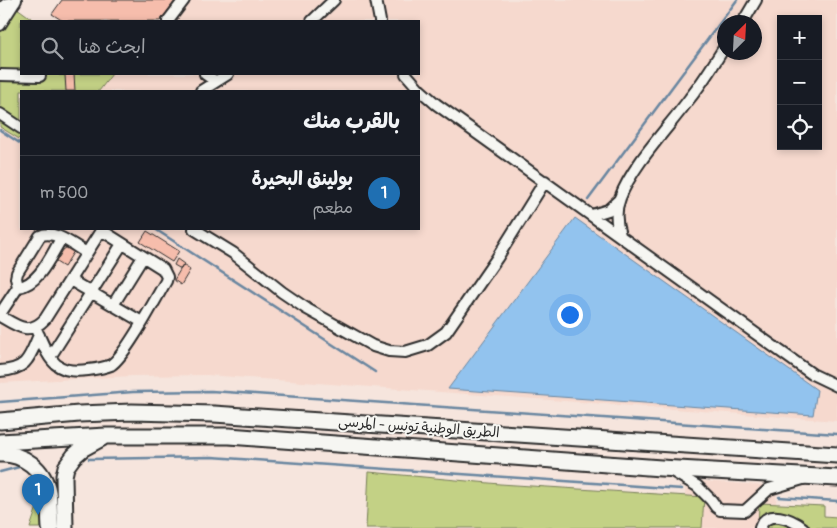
<!DOCTYPE html>
<html lang="ar">
<head>
<meta charset="utf-8">
<style>
  :root { --surface:#171b24; --page:#20242c; --text:#f1f3f6; --muted:#9ea1a6; --line:#363941; --accent:#1f6fb2 }
  body { margin:0; font-family:Pangolin,"Playpen Sans Arabic",sans-serif; background:var(--page); color:var(--text); direction:rtl }
  .controls { position:absolute; right:15px; top:15px; display:grid; overflow:hidden; border-radius:0px; box-shadow:0 2px 8px #0003 }
  .controls button { width:45px; height:45px; display:grid; place-items:center; padding:0; border:0; border-bottom:1px solid var(--line); background:var(--surface); color:var(--text); font:25px sans-serif }
  .compass { position:absolute; left:717px; top:15px; width:45px; height:45px; border-radius:50%; background:var(--surface); box-shadow:0 2px 8px #0003; rotate:24deg }
  .you { position:absolute; left:569px; top:314px; width:18px; height:18px; margin:-12px; border:4px solid #fff; border-radius:50%; background:#1a73e8; box-shadow:0 0 0 8px #1a73e833 }
  .badge { display:grid; place-items:center; width:32px; height:32px; border-radius:50%; background:var(--accent); color:#fff; font-size:16px; font-weight:700 }
  .pin { position:absolute; translate:-50% -41px; filter:drop-shadow(0 1px 2px #0008) }
  .pin::after { content:''; position:absolute; top:26px; width:18px; height:15px; background:inherit; clip-path:polygon(0 0,100% 0,50% 100%) }
  .list { margin:0; padding:0; list-style:none }
  h2 { display:flex; justify-content:space-between; align-items:center; height:65px; margin:0; padding:0 20px; font-size:21px }
  h2 small { font-size:16px; font-weight:400; color:var(--muted) }
  .list li { display:grid; grid-template-columns:32px 1fr auto; gap:15px; align-items:center; box-sizing:border-box; height:75px; padding:0 20px; border-top:1px solid var(--line) }
  .list b { display:block; font-size:19px; white-space:nowrap }
  .list p { margin:0; font-size:16px; white-space:nowrap; color:var(--muted) }
  .list em { font-size:16px; font-style:normal; color:var(--muted) }
  .icon { flex:none; width:28px; height:28px; fill:none; stroke:currentColor; stroke-width:2; stroke-linecap:round; stroke-linejoin:round }
  .map { position:relative; flex:none; width:837px; height:528px; overflow:hidden; direction:ltr }
  .search { position:absolute; background:var(--surface); box-shadow:0 2px 8px #0003; left:20px; top:20px; width:400px; height:55px; display:flex; align-items:center; gap:12px; box-sizing:border-box; padding:0 18px; border-radius:0px; color:var(--muted); font-size:19px }
  .panel { position:absolute; background:var(--surface); box-shadow:0 2px 8px #0003; left:20px; top:90px; width:400px; height:140px; border-radius:0px; direction:rtl }
  .map>svg:first-child { display:block }
</style>
</head>
<body>
<div class="map">
<svg width="837" height="528" viewBox="0 0 837 528">
  <rect width="100%" height="100%" fill="#f6e5dd"/>
  <filter id="ink" filterUnits="userSpaceOnUse"><feTurbulence type="fractalNoise" baseFrequency=".02" numOctaves="2"/><feDisplacementMap in="SourceGraphic" scale="10" xChannelSelector="R" yChannelSelector="G"/><feConvolveMatrix kernelMatrix="1 2 1 2 8 2 1 2 1" color-interpolation-filters="sRGB"/></filter>
  <g filter="url(#ink)">
    <path fill="#f6d9ce" fill-rule="evenodd" d="M176,0H837V421L207,375L132,376L0,383V127L21,140V229H419V91H99L112,74H419V21H160ZM781,19H818V146H781ZM724,22H754V52H724Z
      M686,480L777,486L776,504L759,503L758,528H702L704,497L685,496Z"/>
    <path fill="#c3d185" stroke="#777e58" d="M0,0H6L35,21H21V74H112L99,91H21V140L0,127Z
      M369,472L500,484L704,497L702,528H366Z
      M39,501H41L42,528H30Z
      M759,503L824,506V516L837,517V528H758Z"/>
    <path fill="#92c3ee" stroke="#6986a0" d="M575,218L817,390L813,415L448,389Z"/>
    <g fill="none" stroke-linecap="round" stroke-linejoin="round">
      <path stroke="#6986a0" stroke-width="2.5" d="M0,130L21,144
        M588,200L737,0
        M155,229L375,372
        M0,402L133,392L211,391L837,434
        M89,459L212,457L682,489
        M0,472L23,466
        M779,497L837,501"/>
    </g>
    <path fill="#f6bdac" stroke="#2b2b2b" d="M62,0H176L160,21H63L52,14Z
      M59,74H74L75,91H66L65,75H59Z
      M147,231L179,251L172,262L140,242Z
      M70,245L76,248L64,267L56,262L63,250Z
      M177,259L184,264L181,269L174,265Z
      M183,265L190,270L181,285L174,280Z"/>
    <g fill="none" stroke-linecap="round" stroke-linejoin="round">
      <defs>
        <path id="minor" d="M376,0L380,21
          M0,10L6,4L15,2
          M168,21L184,0
          M312,21L334,0
          M743,22L756,0
          M0,25L16,0
          M205,74L215,81
          M406,74L420,90L436,104L812,374L837,386
          M0,75L40,76
          M201,91L228,74
          M0,114L21,128
          M592,215L608,210L619,200
          M194,229L233,253L282,292L307,309L373,346L389,351L405,352L428,345L446,332L497,258L545,181
          M620,235C616,223 615,210 620,198C632,165 669,127 690,98C703,82 713,65 724,48
          M70,280L142,322
          M18,287C39,285 51,255 61,239
          M113,305L143,257
          M0,314L18,287L16,278L17,273L40,236C55,229 74,246 87,253
          M0,316C17,326 29,336 45,319L102,229
          M35,327C49,356 51,375 88,370C96,369 104,368 111,365C126,355 155,300 166,281L167,277L163,269L101,230
          M50,357L122,244
          M0,371C28,369 29,358 39,335
          M672,471L697,486L711,500L716,507L720,510L745,511L769,489L803,479
          M760,528C766,508 792,519 803,528"/>
        <path id="highway" d="M0,421L79,414L132,412L214,414L837,455
          M0,442L106,436H229L661,468L837,478
          M0,454C23,453 44,469 48,492C50,504 49,516 50,528
          M65,528L64,476L66,467L74,456L82,449L102,438"/>
      </defs>
      <use href="#minor" stroke="#2b2b2b" stroke-width="14"/>
      <use href="#highway" stroke="#2b2b2b" stroke-width="19"/>
      <use href="#minor" stroke="#f6f6f2" stroke-width="10"/>
      <use href="#highway" stroke="#f6f6f2" stroke-width="15"/>
    </g>
  </g>
  <g text-anchor="middle" dominant-baseline="central" stroke-width="4" stroke-linejoin="round" paint-order="stroke">
    <g font-size="14" fill="#2b2b2b" stroke="#f6f6f2">
      <text transform="translate(419 427) rotate(4)">الطريق الوطنية تونس - المرسى</text>
    </g>
  </g>
</svg>
<div class="controls">
<button>+</button>
<button>−</button>
<button><svg class="icon" aria-label="locate" viewBox="0 0 24 24"><circle cx="12" cy="12" r="6"/><path d="M12 2v4M12 18v4M2 12h4M18 12h4"/></svg></button>
</div>
<svg class="compass" viewBox="-18 -18 36 36"><path d="M0-13l5 13h-10z" fill="#e53935"/><path d="M0 13l5-13h-10z" fill="#9ea1a6"/></svg>
<div class="you"></div>
<div class="pin badge" style="left:38px;top:515px">1</div>
<div class="search"><svg class="icon" aria-label="search" viewBox="0 0 24 24"><circle cx="10" cy="10" r="6"/><path d="M15 15l6 6"/></svg>ابحث هنا</div>
<section class="panel">
<h2>بالقرب منك<small></small></h2>
<ul class="list">
<li><span class="badge">1</span><div><b>بولينق البحيرة</b><p>مطعم</p></div><em>500 m</em></li>
</ul>
</section>
</div>
</body>
</html>
